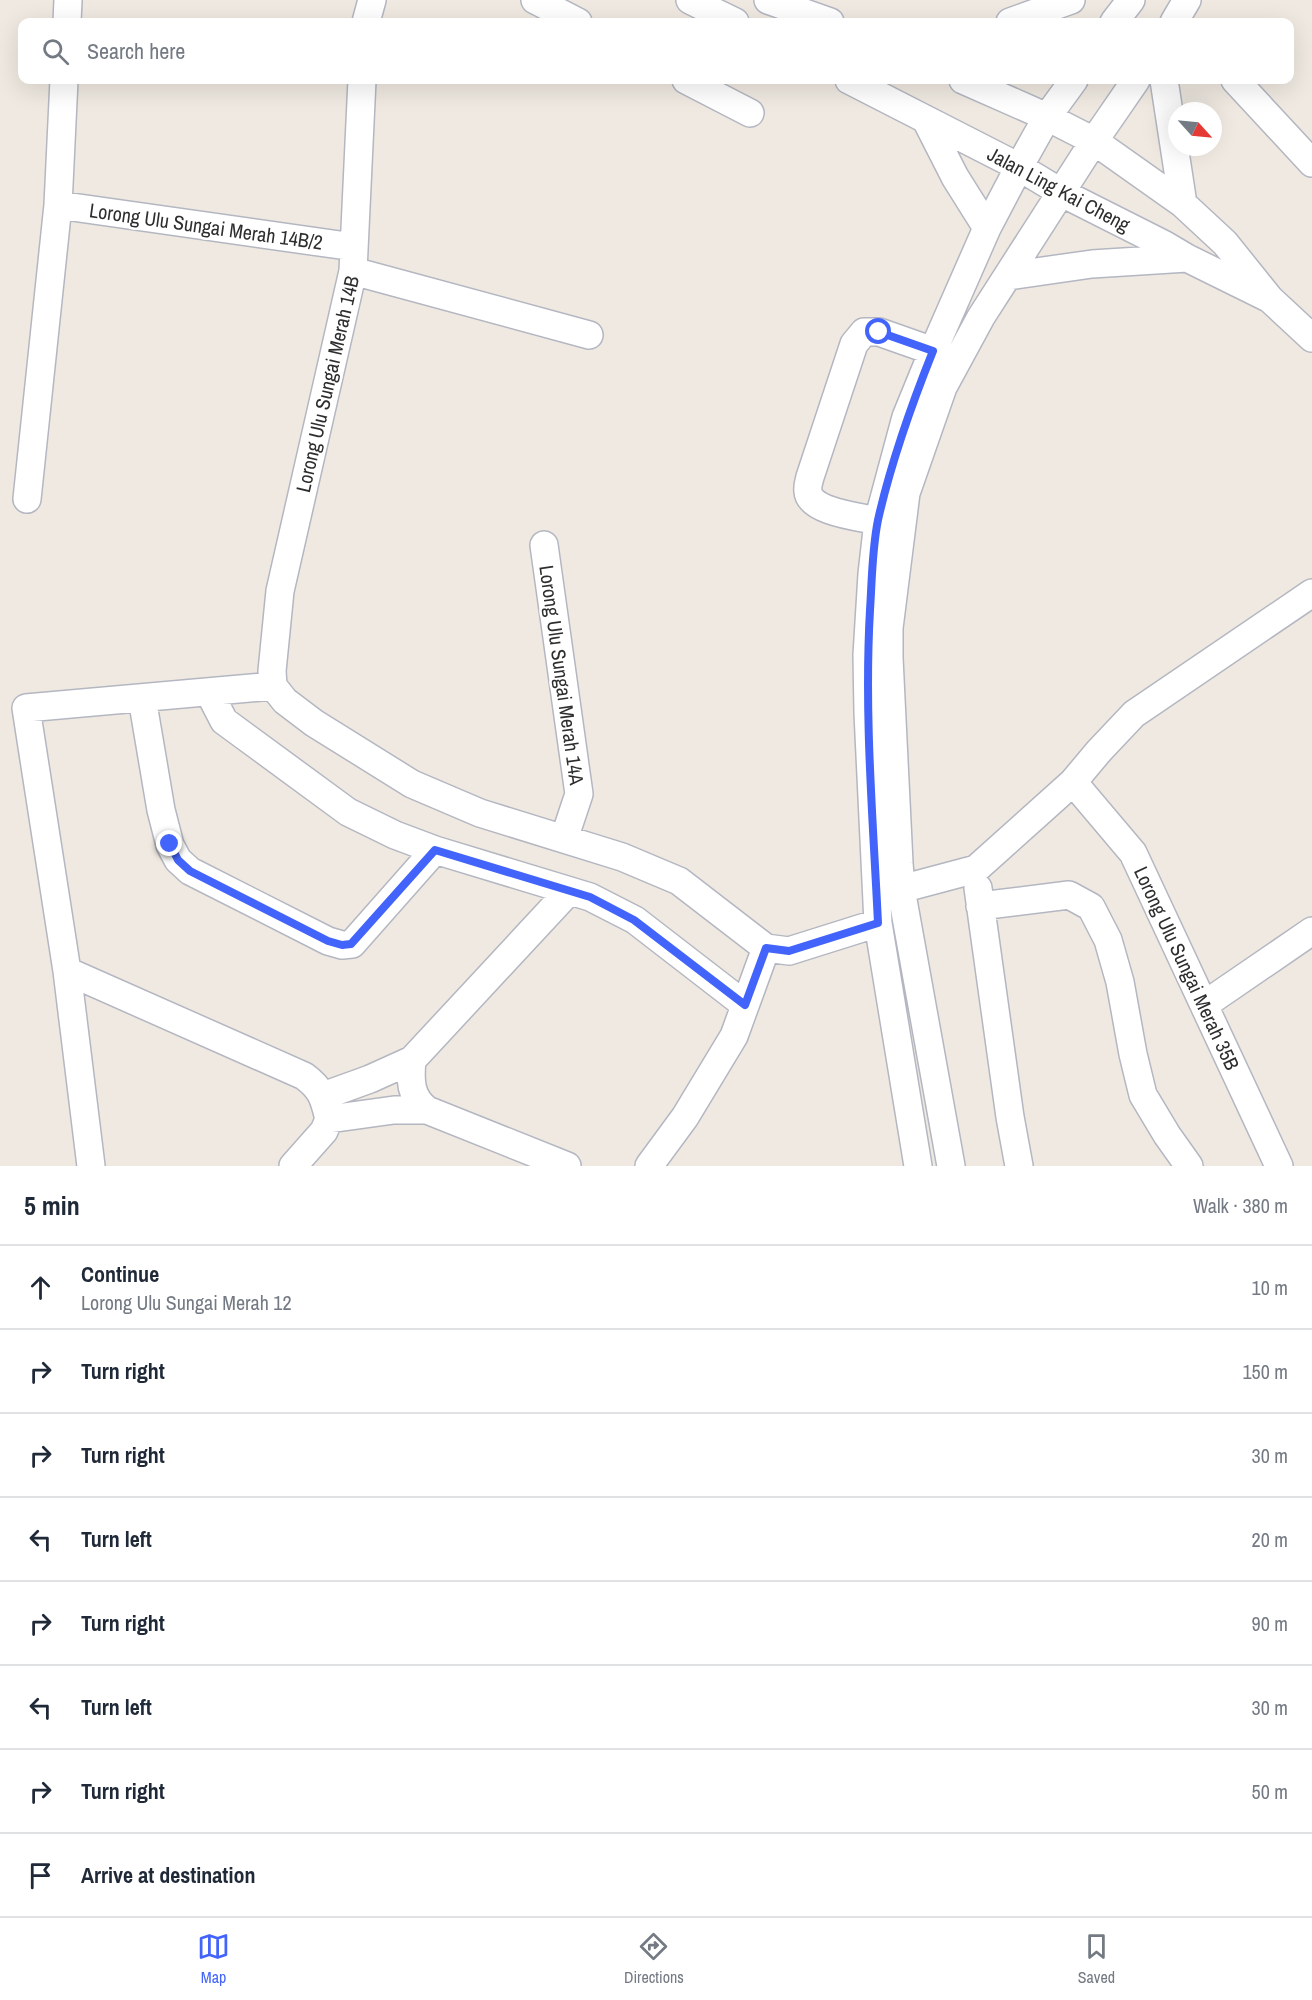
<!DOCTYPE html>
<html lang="en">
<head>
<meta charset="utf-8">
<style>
  :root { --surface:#fff; --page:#f6f6f7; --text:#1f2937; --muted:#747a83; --line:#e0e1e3; --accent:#4264fb }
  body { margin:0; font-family:"Archivo Narrow",sans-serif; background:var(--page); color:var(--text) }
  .compass { position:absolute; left:1168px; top:102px; width:54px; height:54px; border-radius:50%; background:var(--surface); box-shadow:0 6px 24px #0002; rotate:117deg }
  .stop { position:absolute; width:18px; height:18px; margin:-14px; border:4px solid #4264fb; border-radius:50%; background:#fff }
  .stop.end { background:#4264fb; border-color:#fff; box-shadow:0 2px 6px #0008 }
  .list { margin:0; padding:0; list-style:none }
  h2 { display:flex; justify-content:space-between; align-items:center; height:78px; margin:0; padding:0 24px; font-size:26px }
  h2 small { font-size:20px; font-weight:400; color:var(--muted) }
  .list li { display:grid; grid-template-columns:39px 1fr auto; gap:18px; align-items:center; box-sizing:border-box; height:84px; padding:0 24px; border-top:2px solid var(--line) }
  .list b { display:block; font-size:22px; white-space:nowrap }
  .list p { margin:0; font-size:20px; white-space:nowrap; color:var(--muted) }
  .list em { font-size:20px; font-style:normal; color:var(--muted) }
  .icon { flex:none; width:33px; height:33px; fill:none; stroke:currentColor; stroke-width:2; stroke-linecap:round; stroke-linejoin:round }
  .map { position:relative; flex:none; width:1312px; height:1166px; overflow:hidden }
  .search { position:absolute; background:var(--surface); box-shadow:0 6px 24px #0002; left:18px; right:18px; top:18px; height:66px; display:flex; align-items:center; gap:15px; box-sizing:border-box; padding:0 21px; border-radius:12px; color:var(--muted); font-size:22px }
  .sheet { height:750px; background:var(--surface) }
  nav { display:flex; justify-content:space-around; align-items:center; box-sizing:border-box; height:84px; border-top:2px solid var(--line); background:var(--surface); font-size:16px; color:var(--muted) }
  nav a { display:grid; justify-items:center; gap:3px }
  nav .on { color:var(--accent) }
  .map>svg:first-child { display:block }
</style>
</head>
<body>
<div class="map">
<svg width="1312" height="1166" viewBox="0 0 1312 1166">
  <rect width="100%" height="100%" fill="#efe9e1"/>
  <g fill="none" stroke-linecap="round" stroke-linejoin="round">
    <defs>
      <path id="minor" d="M535,0L578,22
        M690,0L735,22
        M768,0L830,22
        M67,22L68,0
        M366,22L372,0
        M1010,22L1071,0
        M1114,22L1131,0
        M1174,22L1187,0
        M686,80L750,113
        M849,80L1019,167L1062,193L1165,245L1187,258L1270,299
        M963,80L1047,117L1094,141L1183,204L1225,243L1270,299L1312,338
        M1164,80L1183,204
        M1235,80L1312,163
        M926,120L955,177L987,228
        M58,205L354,247
        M353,271L589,335
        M1008,276L1092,264L1187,258
        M27,499L58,205L64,80
        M878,521C861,517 809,512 808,491C807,487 809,481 810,477L854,344L864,332H879L933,351
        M544,545L579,794L564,839
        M273,686L285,701L314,723L412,784L480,813L622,857L679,881L766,948L789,951L878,923
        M273,686L272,671L280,591L353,271L362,80
        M209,692L224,721L348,812L395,835L435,850L590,897L635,920L745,1005
        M142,698L161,810L170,845L178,860L190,871L328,941L342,945L352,944L435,850
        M1073,782L1133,853L1279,1166
        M978,888L1010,1117L1019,1166
        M901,889L976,869L1073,782L1099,751L1134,714L1312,593
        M980,906L1069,895L1091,907L1108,940L1120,982L1133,1054L1143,1095L1167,1135L1189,1166
        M67,971L304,1076C322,1089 324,1099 329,1119L324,1131L293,1166
        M1204,1005L1312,931
        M412,1060C410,1080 410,1097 427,1110L567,1166
        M323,1096L370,1079L412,1060L569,891
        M329,1119L394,1110H427
        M91,1166L67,971L26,708L273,686
        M649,1166L685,1117L734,1036L766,948
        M918,1166L878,923L868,713L867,655L872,574L878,521L906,417L933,351L987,228L1019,167L1047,117L1074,80
        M951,1166L901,889L899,863L889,658V628L906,493L943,387L981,317L1094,141L1136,80"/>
    </defs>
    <use href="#minor" stroke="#b4b7c1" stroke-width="30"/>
    <use href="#minor" stroke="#fff" stroke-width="27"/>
  </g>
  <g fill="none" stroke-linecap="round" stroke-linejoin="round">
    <path stroke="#4264fb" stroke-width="8" d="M170,844L178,860L190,871L328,941L342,945L351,944L435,850L590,897L634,920L745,1005L766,948L789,951L878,923C873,819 864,714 870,610C872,580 872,549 878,520C891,462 911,406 933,351L879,332"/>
  </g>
  <g text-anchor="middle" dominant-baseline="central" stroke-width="5" stroke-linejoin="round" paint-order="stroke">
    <g font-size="20" fill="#2e2e2e" stroke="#fff">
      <text transform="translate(1059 189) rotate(28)">Jalan Ling Kai Cheng</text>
      <text transform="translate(206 226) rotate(8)">Lorong Ulu Sungai Merah 14B/2</text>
      <text transform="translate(327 384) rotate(-77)">Lorong Ulu Sungai Merah 14B</text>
      <text transform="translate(562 675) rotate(82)">Lorong Ulu Sungai Merah 14A</text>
      <text transform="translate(1187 968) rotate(65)">Lorong Ulu Sungai Merah 35B</text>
    </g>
  </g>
</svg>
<svg class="compass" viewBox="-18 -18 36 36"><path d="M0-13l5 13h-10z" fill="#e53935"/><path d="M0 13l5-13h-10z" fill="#747a83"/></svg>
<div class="stop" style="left:879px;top:332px"></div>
<div class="stop end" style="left:170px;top:844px"></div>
<div class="search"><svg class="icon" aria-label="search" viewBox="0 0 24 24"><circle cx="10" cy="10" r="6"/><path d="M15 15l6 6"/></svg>Search here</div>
</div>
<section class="sheet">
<h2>5 min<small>Walk · 380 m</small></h2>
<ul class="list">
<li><svg class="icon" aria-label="ahead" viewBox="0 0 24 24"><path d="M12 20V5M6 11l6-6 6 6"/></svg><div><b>Continue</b><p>Lorong Ulu Sungai Merah 12</p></div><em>10 m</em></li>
<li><svg class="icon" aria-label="right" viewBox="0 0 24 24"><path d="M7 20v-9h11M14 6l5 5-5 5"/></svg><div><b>Turn right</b></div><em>150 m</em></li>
<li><svg class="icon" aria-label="right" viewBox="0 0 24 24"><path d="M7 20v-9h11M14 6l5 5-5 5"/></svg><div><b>Turn right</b></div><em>30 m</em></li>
<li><svg class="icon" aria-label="left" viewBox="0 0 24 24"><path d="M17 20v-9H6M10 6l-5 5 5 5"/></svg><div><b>Turn left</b></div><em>20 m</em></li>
<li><svg class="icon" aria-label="right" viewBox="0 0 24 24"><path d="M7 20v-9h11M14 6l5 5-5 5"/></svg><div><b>Turn right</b></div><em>90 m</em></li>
<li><svg class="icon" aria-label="left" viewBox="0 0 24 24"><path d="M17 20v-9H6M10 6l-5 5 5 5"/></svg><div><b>Turn left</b></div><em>30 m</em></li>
<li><svg class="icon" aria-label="right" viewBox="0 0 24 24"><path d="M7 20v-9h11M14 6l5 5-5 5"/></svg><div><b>Turn right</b></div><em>50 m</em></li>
<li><svg class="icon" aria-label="arrive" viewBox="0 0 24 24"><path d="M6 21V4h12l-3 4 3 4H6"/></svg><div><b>Arrive at destination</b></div></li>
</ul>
</section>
<nav>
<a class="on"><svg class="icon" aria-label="map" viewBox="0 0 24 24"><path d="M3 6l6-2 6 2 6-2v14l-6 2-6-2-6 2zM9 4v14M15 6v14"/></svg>Map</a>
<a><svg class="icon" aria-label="directions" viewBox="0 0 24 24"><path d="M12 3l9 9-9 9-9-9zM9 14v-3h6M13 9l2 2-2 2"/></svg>Directions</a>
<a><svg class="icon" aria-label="saved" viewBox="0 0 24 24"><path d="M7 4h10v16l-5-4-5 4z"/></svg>Saved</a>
</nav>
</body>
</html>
